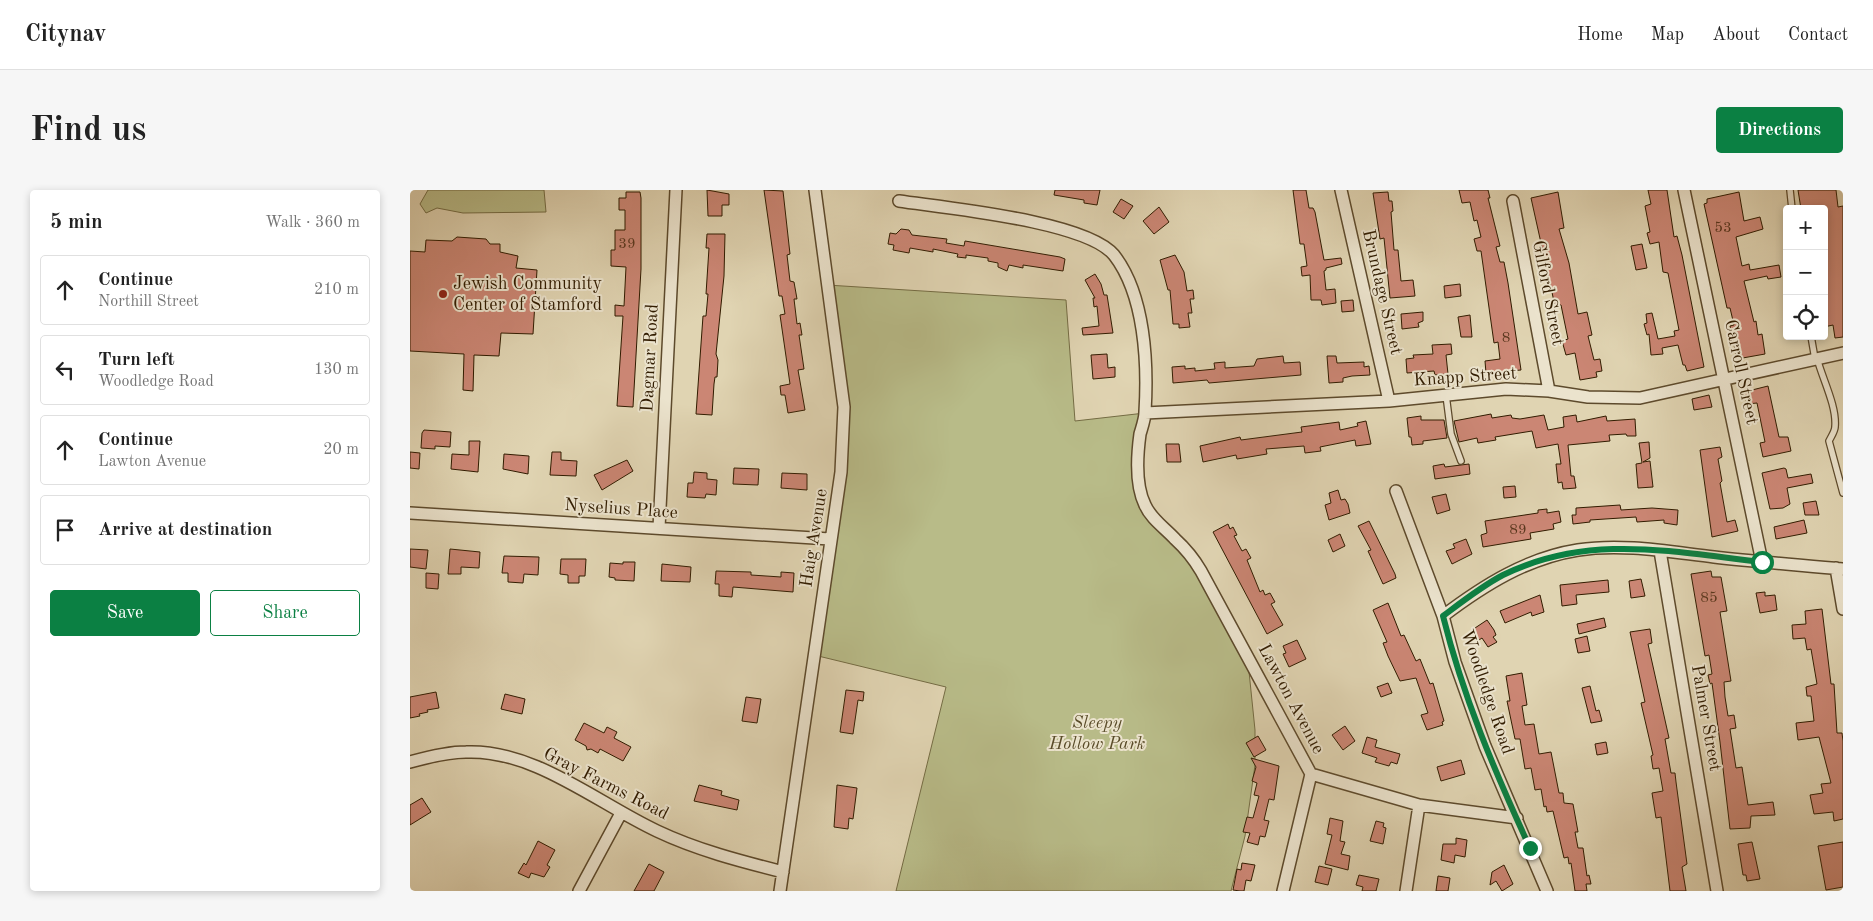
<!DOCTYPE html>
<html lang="en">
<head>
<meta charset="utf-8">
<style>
  :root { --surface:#fff; --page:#f6f6f6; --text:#222; --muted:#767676; --line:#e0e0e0; --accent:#0b8043 }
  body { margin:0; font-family:"Old Standard TT",serif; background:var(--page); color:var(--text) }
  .controls { position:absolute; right:15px; top:15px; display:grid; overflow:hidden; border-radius:5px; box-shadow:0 2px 8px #0003 }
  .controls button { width:45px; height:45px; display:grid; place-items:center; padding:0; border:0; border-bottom:1px solid var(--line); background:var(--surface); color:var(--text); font:25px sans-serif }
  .stop { position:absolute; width:15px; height:15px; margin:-11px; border:4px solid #0b8043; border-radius:50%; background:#fff }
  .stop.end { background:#0b8043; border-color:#fff; box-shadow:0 1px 5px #0008 }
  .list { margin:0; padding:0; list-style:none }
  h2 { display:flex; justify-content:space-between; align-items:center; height:65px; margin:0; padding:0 20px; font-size:21px }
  h2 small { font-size:16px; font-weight:400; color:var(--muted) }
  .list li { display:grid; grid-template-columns:32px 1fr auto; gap:15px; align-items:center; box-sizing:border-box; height:70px; margin:0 10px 10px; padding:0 10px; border:1px solid var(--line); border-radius:5px }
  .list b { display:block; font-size:19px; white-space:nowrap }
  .list p { margin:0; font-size:16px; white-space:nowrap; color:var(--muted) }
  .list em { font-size:16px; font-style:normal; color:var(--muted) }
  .actions { display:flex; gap:10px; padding:15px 20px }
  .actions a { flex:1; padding:11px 0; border:1px solid var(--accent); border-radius:5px; text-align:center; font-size:18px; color:var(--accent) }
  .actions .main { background:var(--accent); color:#fff }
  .icon { flex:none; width:28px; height:28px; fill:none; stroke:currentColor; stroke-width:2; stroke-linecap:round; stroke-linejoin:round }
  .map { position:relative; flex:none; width:1433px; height:701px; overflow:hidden; border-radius:5px }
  header { display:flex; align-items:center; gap:30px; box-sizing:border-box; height:70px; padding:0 25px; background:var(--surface); border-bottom:1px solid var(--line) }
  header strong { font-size:24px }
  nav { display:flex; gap:28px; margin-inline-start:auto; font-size:18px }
  .intro { display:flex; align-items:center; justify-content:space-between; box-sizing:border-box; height:120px; padding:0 30px }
  h1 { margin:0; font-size:35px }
  .button { padding:12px 22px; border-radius:5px; background:var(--accent); color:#fff; font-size:18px; font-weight:700 }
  main { display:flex; gap:30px; padding:0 30px }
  aside { flex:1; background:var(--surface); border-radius:5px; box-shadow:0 2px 8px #0003 }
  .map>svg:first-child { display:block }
</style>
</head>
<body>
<header>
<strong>Citynav</strong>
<nav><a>Home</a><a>Map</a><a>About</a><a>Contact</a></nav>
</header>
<div class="intro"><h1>Find us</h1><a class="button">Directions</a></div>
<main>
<aside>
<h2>5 min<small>Walk · 360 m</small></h2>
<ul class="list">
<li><svg class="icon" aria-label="ahead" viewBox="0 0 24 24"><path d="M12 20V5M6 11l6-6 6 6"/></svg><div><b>Continue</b><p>Northill Street</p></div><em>210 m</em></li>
<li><svg class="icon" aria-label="left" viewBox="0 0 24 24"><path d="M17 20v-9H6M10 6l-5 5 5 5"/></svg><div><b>Turn left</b><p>Woodledge Road</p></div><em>130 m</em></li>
<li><svg class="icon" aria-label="ahead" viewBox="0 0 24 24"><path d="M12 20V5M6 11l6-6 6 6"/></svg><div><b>Continue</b><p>Lawton Avenue</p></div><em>20 m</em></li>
<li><svg class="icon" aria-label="arrive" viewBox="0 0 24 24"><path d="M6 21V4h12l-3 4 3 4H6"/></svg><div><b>Arrive at destination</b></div></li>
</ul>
<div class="actions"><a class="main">Save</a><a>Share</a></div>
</aside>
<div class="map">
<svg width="1433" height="701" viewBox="0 0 1433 701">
  <rect width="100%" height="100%" fill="#e0d4b2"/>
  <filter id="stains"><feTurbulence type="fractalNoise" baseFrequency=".004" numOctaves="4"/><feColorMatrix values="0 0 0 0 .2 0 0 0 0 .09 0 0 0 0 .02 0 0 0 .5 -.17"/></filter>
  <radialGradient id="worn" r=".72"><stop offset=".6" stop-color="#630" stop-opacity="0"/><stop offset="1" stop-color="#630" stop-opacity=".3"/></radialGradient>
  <path fill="#b8bb88" stroke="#746c44" d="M18,0H134L136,22L53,23L27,18L16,23L10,14Z
    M417,95L656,110L665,231L735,223L731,244L735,315L781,365L837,462L845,540V575L835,646L821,701H486L536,497L404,465L433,245Z"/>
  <path fill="#cb8674" stroke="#311c00" d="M297,0L319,4V15H312V26H298Z
    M354,0L373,1L380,64L377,65L380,91L384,92L387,109H384L387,134L390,133L392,145H389L394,179L388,180L395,220L378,223L375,205H371L370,196L380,194L370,125L375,124L372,106H369Z
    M645,0H690L687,15L674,13V10L644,5Z
    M883,0H896L899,18H903L905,22L914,70L931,68L932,74L916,78V80L914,81L916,100L925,99L926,113L912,115L911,110H901L900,85L892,86L891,77L897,76L894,54H890Z
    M1049,0H1078L1080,8H1078L1090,56L1086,57L1090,72H1094L1098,93L1111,180L1076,183L1075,171L1090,169L1088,152L1084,153L1071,61H1067L1064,49L1071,47L1067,30L1064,31L1060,12L1052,13Z
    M1238,0H1257L1264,47L1267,46L1272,65L1294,177L1277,181L1275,175H1273L1268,155L1252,158L1253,164L1241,165L1239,144L1237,145L1234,134L1237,133L1236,124L1242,123L1248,149L1265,146L1264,141L1269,140L1258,83L1253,82L1249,52L1240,54L1237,43L1240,42L1235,16L1241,14Z
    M1388,0H1426L1428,17L1433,16V147L1425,148L1423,135L1414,137V19H1391Z
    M216,2H230L231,8V79L223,217L207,216L213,126H205V115L214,116L216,77L201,76V60H205V40H215V20H209V8H216Z
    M978,2L979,11H982L983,21L981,22L984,60H988L991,91L1003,90L1005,106L980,108L974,48L970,49L963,3Z
    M1148,2L1154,38L1149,39L1159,73L1168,124L1177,122L1182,145L1178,146L1184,170L1190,169L1192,181L1186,182L1187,187L1170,190L1165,163L1156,165L1152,151L1158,149L1151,115L1145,116L1121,8Z
    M1329,2L1334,31L1350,27L1353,39L1326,47L1332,76L1339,74L1340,80L1369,75L1371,87L1358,89L1357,86L1334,91L1344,132L1346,131L1348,145L1352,144L1355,164L1327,169L1320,136L1324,135L1320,118H1317L1294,14L1297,13V9Z
    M711,9L723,16L714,29L703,22Z
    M749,17L759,32L744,44L733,31Z
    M491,39L499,40L502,45L537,49L536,53L554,56L555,51L650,67L655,69L653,81L613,75V78L599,75L597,81L588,77V73L578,71V68L556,65V68L547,67L548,64L523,59V62L500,58L499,63L483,60L484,55L478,54L480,43L486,44Z
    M297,44H315L314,86L306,164L308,170L307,187H305L304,194L302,225L286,224L293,126H296L298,104H296L299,58H296Z
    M47,47L76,49L80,54H90V62L108,66L106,78L127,80L123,144L91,143L89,166L64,165L63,201L53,200L54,164L0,161V61L15,62L16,50L42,51Z
    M1232,54L1237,78L1226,80L1221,56Z
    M765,65L774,82L777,101L783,100L784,109H780L782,123H778L780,137L769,138V134H763L760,100H758L750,70Z
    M685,84L691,94L694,105H697L703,143L673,145L672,138L689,136L687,116L684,117L683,108H685L675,90Z
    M1050,94L1051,106L1035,108L1034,96Z
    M943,110L944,121L932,122L931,111Z
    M1013,122V131L1008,133L1009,137L992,139L991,124Z
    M1060,125L1062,147H1051L1048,127Z
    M1041,154L1042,164L1036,165L1038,184L1025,185L1024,181L997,183L996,169L1004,168L1003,165L1023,164L1022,155Z
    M697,164L698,178L705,177V187L683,189L681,165Z
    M873,166L874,173L890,172L891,185L799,193L797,190L763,193L762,177L775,176V179L785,178V181L805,179L804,173L815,172V178L844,176L847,169Z
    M917,166H926L927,173L954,172V177L959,176L960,185L942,186L933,188V192L919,193Z
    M1358,196L1369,247H1378L1381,261L1353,267L1350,253L1355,252L1347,213L1337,214L1334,202Z
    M1299,205L1302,217L1284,220L1282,209Z
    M1081,224L1082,228L1101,225L1102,228L1110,229L1134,225L1138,240L1154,237L1153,227L1166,225L1167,232L1196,226L1197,231L1225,229L1226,246H1217L1216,244L1199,245L1200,251L1158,255L1161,286H1164L1166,298L1153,299L1152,292L1148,293L1146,274H1151L1148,254L1126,258L1122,241L1085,247L1086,250L1068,253L1067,248L1049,252L1044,231Z
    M1011,226V230H1034L1037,248L1013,251V254L1002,255L1001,247H999L997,228Z
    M956,231L961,254L946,256L945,250L910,257L911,261L895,263L894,256L856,259L857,264L827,269L826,265L793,272L790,256L830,247L831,250L892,242L891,237L929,232L930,240L948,236L947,233Z
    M14,240L41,242L40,257L25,256V259L11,258L12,243Z
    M59,251H70L68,282L41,279L42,264L59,265Z
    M1239,252L1240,268L1233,272L1240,271L1243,297L1228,298L1226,274L1232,273L1229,253Z
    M756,254H769L771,272H757Z
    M1310,257L1312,267L1308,269L1312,291L1310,293L1317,332L1325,330L1328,341L1302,347L1290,260Z
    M0,262L10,263L9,279L0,278Z
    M142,262H151V270L167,271L166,286L140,285Z
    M94,264L119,266L118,284L93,279Z
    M217,270L223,281L192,300L184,285Z
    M1034,274L1035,277L1059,274L1060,284L1025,289L1023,276Z
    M324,278L349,279L348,295L323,294Z
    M1374,278L1376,279L1378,288L1401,284L1403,293L1377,298L1380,314L1373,318L1360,319L1352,283Z
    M284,282L297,283V289L307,290L306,305L296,304L295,308L277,307L278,293H283Z
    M372,283L397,284V300L371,298Z
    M1105,296L1106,307L1094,308L1093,297Z
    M928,300L931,310L935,309L938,314L940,323L919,330L915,315L921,313L919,303Z
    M1036,304L1040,320L1027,324L1022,307Z
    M1406,311L1409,325H1395L1393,313Z
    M1210,315L1211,320L1242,318L1268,320L1267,335L1254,333V330L1227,332L1226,327L1180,330V332L1163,334L1162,325H1166V318Z
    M1137,319V323L1149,321L1151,332L1143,334L1144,339L1120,343L1121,349L1073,357L1071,345L1077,343L1075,331L1128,323V320Z
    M1394,330L1397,343L1366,349L1364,337Z
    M959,331L985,384L986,388L973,394L958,361L961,360L948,336Z
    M818,334L820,339L823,337L827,345L824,346L832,361L836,359L841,368L837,370L850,402L853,400L855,405L860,403L865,412L861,414L873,435L857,444L803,342Z
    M930,344L935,356L923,362L918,350Z
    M1056,349L1062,364L1042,374L1036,361L1045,358L1043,354Z
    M0,359L18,360L16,379L0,377Z
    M40,359L70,362L69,378L51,377V384H38Z
    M94,366L129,367L128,385L114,384L113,393L98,392V383H92Z
    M151,369H176L175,386H169V393H158V385L150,384Z
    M213,372H225L224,391L205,390V388L199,387L200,373L213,374Z
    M252,374L281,377L280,392L251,391Z
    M306,381L341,382V385L371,387V382L384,383L383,402L323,397L322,407L309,406V394H305Z
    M1301,381L1302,387H1311L1317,421L1310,422L1321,491L1314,492L1315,507L1318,526L1324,525L1326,538L1320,539L1326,578L1332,577L1338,615L1363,612L1365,625L1341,626L1340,638L1320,639L1310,552L1302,493L1300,494L1298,485L1302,484L1299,465L1295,466L1281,384Z
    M16,383L29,384L28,399L16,398Z
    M1231,389L1235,406L1221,408L1219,391Z
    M1198,390L1199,402L1166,405L1167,414L1152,416L1150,395Z
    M1355,402V406L1365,405L1367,420L1350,423L1346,403Z
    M1130,405L1134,422L1122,426L1121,422L1095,433L1090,421Z
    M978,413L991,446L994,445L1006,471L1010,469L1020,494L1023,493L1034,531L1032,532L1033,535L1017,540L1011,525L1018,523L1006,488L990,491L978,466L973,453L977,452L963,420Z
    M1412,419L1421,494H1424L1427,543H1432L1433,551V629L1424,631L1423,622L1404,624L1400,605L1413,603L1411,594L1421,593L1409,547L1388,550L1386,533L1404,531L1401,506H1397L1396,497L1407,494L1401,459L1397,460L1395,448L1383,449L1382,435L1396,434L1395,421Z
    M1194,428L1196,437L1169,444L1167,434Z
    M1077,430L1084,440L1086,445L1083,447L1087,452L1078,457L1072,448L1069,450L1062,440Z
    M1240,439L1242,453L1238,454L1259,548L1255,549L1261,583H1265L1266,592L1277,674L1272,677L1276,701H1260L1251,627L1246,628L1242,603L1253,601L1249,578L1243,579L1241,566L1243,565L1231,513L1235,512L1220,442Z
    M1177,446L1180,461L1168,463L1165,449Z
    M887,450L896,469L879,477L873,464L876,463L873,456Z
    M1112,483L1117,515L1112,516L1115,535L1124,534L1129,564L1141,562L1149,603H1153L1154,613L1163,614L1168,642H1165L1168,658H1173L1177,686L1179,685L1181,694H1176L1177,701H1165L1161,673L1159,674L1158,667L1154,668L1143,621L1137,622L1136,616L1134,617L1131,599L1125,600L1121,578L1115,579L1110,549H1105L1097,511H1100L1096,486Z
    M978,493L982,503L971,507L967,497Z
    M1180,496L1186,521L1189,520L1192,531L1181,533L1172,498Z
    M436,500L454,502L453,511L448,510L443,544L430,542Z
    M26,502L29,518L17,520L18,522L9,524L10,526L0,528V507Z
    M95,504L115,509L112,524L91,519Z
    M336,507L351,509L347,533L332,531Z
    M174,533L194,543L197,537L207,542L204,548L221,557L213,571L190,559L188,563L181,559L177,560L176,556L165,550Z
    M935,536L945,551L933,560L922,545Z
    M848,546L856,560L844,567L836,553Z
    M957,547L967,550L965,557L990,564L987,574L981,572L979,576L965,572L967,568L952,563Z
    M1196,552L1198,563L1187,565L1185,554Z
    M841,568L869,576L864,610L859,609L854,630L859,631L855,647L850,646L848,655L837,652L840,643L833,642L837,627L843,628L849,606L844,605L847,593L842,591L846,577Z
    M1051,570L1055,584L1031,591L1027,577Z
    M289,595L312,601L311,605L329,610L327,620L284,611Z
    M427,595L447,598L443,629L439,628L438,639L424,637Z
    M12,608L21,622L0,635V615Z
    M920,628L933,631L930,651L935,652L931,664L940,666L938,680L915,674L922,645L917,644Z
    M966,631L974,633L973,637L976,638L973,654L960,651Z
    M1046,648L1057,650L1055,667L1045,665L1044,673L1031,670L1033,654H1046Z
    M128,651L145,660L137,675L140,677L134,687L121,683L119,688L108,683L114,673L116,675Z
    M1342,652L1350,689L1337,691L1336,685H1333L1328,654Z
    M1433,652V697L1416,700L1408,656Z
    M832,673L845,675L841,691L836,690L834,701H830L823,700L827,679L831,680Z
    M239,674L254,682L244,701H224Z
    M1094,675L1103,694L1092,701L1086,691L1080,695L1082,682Z
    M909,676L922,679L918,695L905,692Z
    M949,685L969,689L966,701H952L953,697L946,695Z
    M1028,686L1040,688L1038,701H1026Z"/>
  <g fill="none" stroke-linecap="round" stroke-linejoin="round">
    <defs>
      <path id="lane" d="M1380,0L1382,19
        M1401,146L1405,169
        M1407,168C1412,188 1427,216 1425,237C1425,241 1421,247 1419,251L1433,303
        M1036,205L1041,244L1051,271"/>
      <path id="street" d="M931,0L979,211
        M1274,0L1352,372
        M489,11C536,18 676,31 704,65C735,105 738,173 735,222C735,229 732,237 730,244C727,266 725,295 735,315C741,329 755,338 765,349C776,359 784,369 791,381L901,584L1009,615L1107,628
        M1103,11L1139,201
        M735,223L979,211L1096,199L1139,201L1178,207L1230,208L1433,163
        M986,301L1033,426L1045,472L1075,556L1137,701
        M0,323L420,349
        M249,338L266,0
        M1250,361L1307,701
        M1426,378L1433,419
        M1033,426C1074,395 1117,368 1168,360C1213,353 1260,362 1304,367C1347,372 1390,375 1433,379
        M0,572C18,567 37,562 56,562C124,559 187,613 247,641C287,660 330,671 373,682
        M169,701L211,623
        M370,701L431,282L434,217L405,0
        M873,701L901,584
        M996,701L1009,615"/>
    </defs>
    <use href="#lane" stroke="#5d4a2c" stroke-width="8"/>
    <use href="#street" stroke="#5d4a2c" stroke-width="14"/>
    <use href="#lane" stroke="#ebe3cd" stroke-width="5.5"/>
    <use href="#street" stroke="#ebe3cd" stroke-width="11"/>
  </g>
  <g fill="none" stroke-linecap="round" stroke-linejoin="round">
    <path stroke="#0b8043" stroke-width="6" d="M1120,658C1085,582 1053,507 1033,426C1053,411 1072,396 1093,385C1179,343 1262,362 1352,372"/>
  </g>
  <circle fill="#8f2418" stroke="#ebe3cd" stroke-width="2" cx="33" cy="104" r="5"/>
  <g text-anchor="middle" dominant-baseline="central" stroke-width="4" stroke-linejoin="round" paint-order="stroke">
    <g font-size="15" fill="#58361d">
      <text x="1313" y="38">53</text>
      <text x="217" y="54">39</text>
      <text x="1096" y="148">8</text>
      <text x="1108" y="340">89</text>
      <text x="1299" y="408">85</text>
    </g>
    <g font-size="18" fill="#311c00" stroke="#ebe3cd" text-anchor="start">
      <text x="43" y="94">Jewish Community<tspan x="43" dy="21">Center of Stamford</tspan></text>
    </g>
    <g font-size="18" fill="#311c00" stroke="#ebe3cd">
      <text transform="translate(972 102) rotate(77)">Brundage Street</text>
      <text transform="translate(1138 103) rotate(79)">Gilford Street</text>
      <text transform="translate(240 168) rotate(-87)">Dagmar Road</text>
      <text transform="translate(1331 182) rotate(78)">Carroll Street</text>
      <text transform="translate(1055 187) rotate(-4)">Knapp Street</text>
      <text transform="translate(211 319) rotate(4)">Nyselius Place</text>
      <text transform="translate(404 348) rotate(-81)">Haig Avenue</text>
      <text transform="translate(1077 502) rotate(71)">Woodledge Road</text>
      <text transform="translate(881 509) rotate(62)">Lawton Avenue</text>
      <text transform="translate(1296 528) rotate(80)">Palmer Street</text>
      <text transform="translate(196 594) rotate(27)">Gray Farms Road</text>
    </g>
    <g font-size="18" font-style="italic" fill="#5a4c29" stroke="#ebe3cd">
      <text x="687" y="533">Sleepy<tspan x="687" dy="21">Hollow Park</tspan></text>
    </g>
  </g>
  <rect width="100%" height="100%" filter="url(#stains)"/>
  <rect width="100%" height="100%" fill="url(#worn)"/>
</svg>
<div class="controls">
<button>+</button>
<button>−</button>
<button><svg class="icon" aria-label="locate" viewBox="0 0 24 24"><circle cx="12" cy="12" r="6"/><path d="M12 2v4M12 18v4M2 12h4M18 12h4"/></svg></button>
</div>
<div class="stop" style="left:1352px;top:372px"></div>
<div class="stop end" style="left:1120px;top:658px"></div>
</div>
</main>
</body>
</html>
